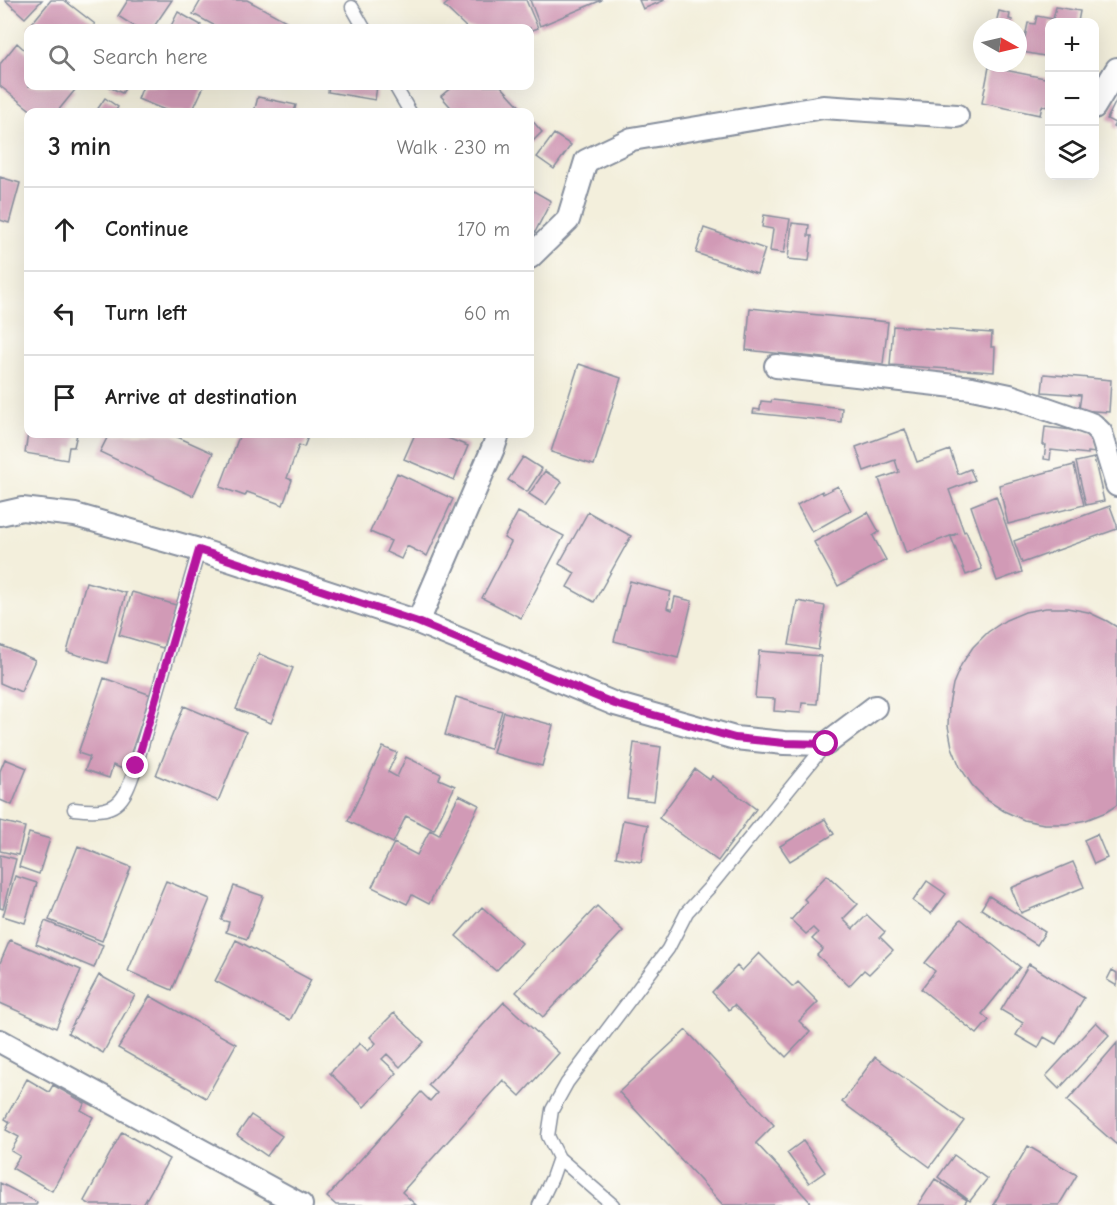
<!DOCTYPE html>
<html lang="en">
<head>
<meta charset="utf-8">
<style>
  :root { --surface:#fff; --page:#f2f2f2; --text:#222; --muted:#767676; --line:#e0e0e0 }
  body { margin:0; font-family:"Comic Neue",sans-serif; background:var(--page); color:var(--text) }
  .controls { position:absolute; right:18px; top:18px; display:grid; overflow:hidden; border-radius:12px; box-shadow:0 6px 24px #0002 }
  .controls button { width:54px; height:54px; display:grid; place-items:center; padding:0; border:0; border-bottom:2px solid var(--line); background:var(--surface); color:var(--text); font:30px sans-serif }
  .compass { position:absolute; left:973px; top:18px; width:54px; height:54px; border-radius:50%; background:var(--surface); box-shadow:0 6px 24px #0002; rotate:98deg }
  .stop { position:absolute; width:18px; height:18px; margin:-14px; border:4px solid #b5179e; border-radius:50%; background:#fff }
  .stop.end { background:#b5179e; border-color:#fff; box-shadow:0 2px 6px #0008 }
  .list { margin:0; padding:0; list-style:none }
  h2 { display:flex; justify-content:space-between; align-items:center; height:78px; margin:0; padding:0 24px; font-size:26px }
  h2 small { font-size:20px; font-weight:400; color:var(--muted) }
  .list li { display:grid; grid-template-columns:39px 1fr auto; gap:18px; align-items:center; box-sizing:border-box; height:84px; padding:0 24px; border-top:2px solid var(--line) }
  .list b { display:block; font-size:22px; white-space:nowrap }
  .list em { font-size:20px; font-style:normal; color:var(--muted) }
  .icon { flex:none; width:33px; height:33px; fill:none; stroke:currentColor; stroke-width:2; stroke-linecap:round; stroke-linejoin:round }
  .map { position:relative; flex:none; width:1117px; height:1205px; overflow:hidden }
  .search { position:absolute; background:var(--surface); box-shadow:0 6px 24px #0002; left:24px; top:24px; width:510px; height:66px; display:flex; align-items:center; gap:15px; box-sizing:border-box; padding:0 21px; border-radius:12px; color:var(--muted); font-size:22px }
  .panel { position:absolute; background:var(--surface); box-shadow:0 6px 24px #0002; left:24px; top:108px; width:510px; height:330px; border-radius:12px }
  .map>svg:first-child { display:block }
</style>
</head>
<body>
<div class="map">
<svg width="1117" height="1205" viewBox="0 0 1117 1205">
  <rect width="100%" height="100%" fill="#fdfcf7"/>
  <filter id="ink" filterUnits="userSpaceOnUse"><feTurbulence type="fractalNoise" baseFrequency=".0167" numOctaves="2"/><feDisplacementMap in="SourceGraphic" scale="12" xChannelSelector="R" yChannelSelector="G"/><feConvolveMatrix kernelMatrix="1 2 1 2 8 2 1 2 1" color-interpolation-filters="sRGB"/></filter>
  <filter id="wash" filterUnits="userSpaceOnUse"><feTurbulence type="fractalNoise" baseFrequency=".008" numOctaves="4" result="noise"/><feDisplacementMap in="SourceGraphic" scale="24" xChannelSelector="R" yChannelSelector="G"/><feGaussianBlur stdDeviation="1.35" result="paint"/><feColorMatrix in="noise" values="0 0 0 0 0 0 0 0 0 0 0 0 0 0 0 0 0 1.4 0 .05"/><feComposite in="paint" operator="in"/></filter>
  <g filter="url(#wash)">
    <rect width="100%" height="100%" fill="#f3efdc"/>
    <g id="blocks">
      <path fill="#d19ab6" d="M5,0H42L25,18Z
        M51,0H64L95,24L91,28H28Z
        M128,0H172L153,28H137L118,16Z
        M201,0H247L288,22L285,28H219L193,14Z
        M451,0H526L538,28L530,31V28H467L444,6Z
        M530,0H602L540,26Z
        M639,0H665L643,9Z
        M1056,7L1080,11L1078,22H1050V57L1022,52L1028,23L1035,24L1037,16L1053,19Z
        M999,11L1010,14L1009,19L1012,20L1010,27H995Z
        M178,12L201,25L199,28H170Z
        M17,43L28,53V86H69L75,90L57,112H33L0,86V64Z
        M989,67L1050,79L1048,86H1050L1048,107L1042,106L1040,115L982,103Z
        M107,86H127L122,93Z
        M143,86H204L192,112H170L138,99Z
        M329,86H377L375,100L328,92Z
        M453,86H501L525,112H455L441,96Z
        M258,97L296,105L294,112H254Z
        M105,98L118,107L115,112H101L97,110Z
        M1117,99V129L1113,127L1115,123L1107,119Z
        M530,118L542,132L530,144Z
        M554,134L571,145L554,169L537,157Z
        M0,177L20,183L9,223L0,220Z
        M530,189L551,201L530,242Z
        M764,215L790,219L784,253L770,251L773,229L762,227Z
        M792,223L809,225L808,236H812L809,261L788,259Z
        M704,228L765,249L757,274L696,253Z
        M750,308L888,322L883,364L746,350Z
        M893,326L992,333L991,347H995L994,372L890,365Z
        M579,364L621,378L594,465L551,452Z
        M1044,374L1111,380L1109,412L1079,410L1081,395L1042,392Z
        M772,400L842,408L841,422L753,413L754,409L760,410L761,401L771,402Z
        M1045,427L1098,433L1096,453L1088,452V454L1051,450L1050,460L1044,459L1046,445H1043Z
        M905,429L917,462L950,450L958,474L970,469L975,480L949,490L964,532L966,531L982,569L966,575L951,537L958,533L906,553L879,479L899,472L895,460L864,471L856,447Z
        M28,434H77L74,447H69L67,460L25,453Z
        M109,434H171L213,453L193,496L100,452Z
        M240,434H309L304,447L299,445L287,478L292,480L283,505L247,492L245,496L220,487Z
        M415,434H437L468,446L454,480L404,459Z
        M523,457L542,469L527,492L508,480Z
        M1094,458L1104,501L1086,505L1076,462Z
        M1074,465L1084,505L1008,524L999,485Z
        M545,471L562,482L546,505L529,494Z
        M397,473L453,499L427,556L407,546L401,559L386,552L391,541L370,532Z
        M838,486L851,510L812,532L797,505L822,491L823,494Z
        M996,496L1022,572L997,581L971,506Z
        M1110,506L1117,525V529L1022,563L1014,541Z
        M518,512L564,536L521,618L482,598L511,542L504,538Z
        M588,512L631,536L594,602L567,587L575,573L559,564Z
        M868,512L879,532L873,536L886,560L838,586L814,542Z
        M630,581L671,592L667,608L672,610L675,597L692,601L678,658L614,641Z
        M86,582L126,593L107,663L67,652Z
        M132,592L176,605L163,648L119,635Z
        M797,601L825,606L818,650L789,645Z
        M1046,608H1067L1088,612L1107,621L1117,627V805L1106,812L1086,820L1066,824H1044L1024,820L1004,811L987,800L972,785L960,767L952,747L948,726L949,705L953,684L961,665L973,647L988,632L1006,620L1025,612Z
        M0,645L35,660L21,692L0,683Z
        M759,651L821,656L817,704L802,703L801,713L774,711L775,699L755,698Z
        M259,654L293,668L271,723L236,709Z
        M104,678L151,695L125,770L113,765L109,778L85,770L90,757L78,753Z
        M456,697L502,711L490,749L445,735Z
        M184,706L246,732L218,801L156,775Z
        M504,712L553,725L542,766L493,753Z
        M634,743L661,747L654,801L627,798Z
        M383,747L397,753L388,772L397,777L406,757L441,774L439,779L455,786L434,830L406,816L393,843L348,821Z
        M5,759L27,768L12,805L0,800V771Z
        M695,769L710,780L712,776L756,809L718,861L659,818Z
        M459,795L479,805L429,904L412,895L407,904L372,887L394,843L417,855L430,830L439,835Z
        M825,819L834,834L790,861L780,846Z
        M623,820L648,825L641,862L616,857Z
        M0,821L25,827L18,855L0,851Z
        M29,833L50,839L39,874L19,867Z
        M1097,834L1107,858L1094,864L1084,840Z
        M78,846L131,867L102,941L49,920Z
        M0,855L16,859L3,909L0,908Z
        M1073,862L1084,887L1021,913L1011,888Z
        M827,875L858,904L843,919L853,929L867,915L885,932L880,937L893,950L869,974L864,970L849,986L817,955L823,949L812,939L818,933L813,928L806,934L791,920L807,902L804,899Z
        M15,876L37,883L25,923L3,916Z
        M166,881L210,899L172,990L128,971Z
        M927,881L946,894L931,914L913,901Z
        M234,886L263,896L247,939L226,932L229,922L221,920Z
        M989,896L1045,932L1037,945L981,909Z
        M597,906L623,931L543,1017L516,992Z
        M482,907L522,943L496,971L456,936Z
        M961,919L1020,967L982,1014L989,1020L977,1034L921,989L935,971L925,963Z
        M45,921L103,945L94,968L36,944Z
        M10,940L81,970L56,1028L0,1003V963Z
        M236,940L311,980L290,1020L215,981Z
        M759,953L793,987L798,982L818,1002L799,1021L810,1032L786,1057L734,1005L729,1010L712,992L737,966L742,971Z
        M1029,964L1084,998L1056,1044L1044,1037L1038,1048L1016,1035L1023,1023L1001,1010Z
        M1112,970L1117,973V986L1107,980Z
        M99,975L135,995L103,1053L68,1033Z
        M150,996L236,1044L206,1098L118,1048Z
        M504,1002L559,1053L520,1096L503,1080L402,1192L416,1205H336L327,1197L421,1092L430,1101L437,1093L428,1085Z
        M394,1013L424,1042L400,1067L387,1054L382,1059L397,1073L364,1107L330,1073L360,1043L368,1051L376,1043L370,1037Z
        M1096,1022L1109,1035L1059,1089L1046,1076Z
        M686,1030L774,1125L756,1143L813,1205H723L619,1092Z
        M1117,1043V1145L1067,1101Z
        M875,1057L964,1121L930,1167L842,1102Z
        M27,1079L49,1092L53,1085L85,1103L81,1110L93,1117L52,1191L12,1168L20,1156L11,1151L19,1137L6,1130L10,1122L5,1119Z
        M251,1115L282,1136L267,1156L237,1135Z
        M122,1132L169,1159L143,1205H91L84,1201Z
        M803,1141L825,1172L809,1183L787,1153Z
        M1028,1146L1077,1175L1059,1205H993Z
        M954,1155L987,1179L970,1201L938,1177Z
        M935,1179L967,1200L964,1205H918Z
        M0,1183L37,1202L36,1205H0Z"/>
    </g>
  </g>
  <g filter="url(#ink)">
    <use href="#blocks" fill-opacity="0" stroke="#878f9d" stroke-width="1.5"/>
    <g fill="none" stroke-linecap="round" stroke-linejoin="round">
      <defs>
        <path id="lane" d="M352,7L364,28
          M395,86L410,112
          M74,809C117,814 123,805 136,766L199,550
          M539,1205L552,1178L559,1158
          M613,1205L559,1158L548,1136L552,1110L567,1083L668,949L687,912L709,888L826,744"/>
        <path id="street" d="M1094,107L1117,69
          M530,257L568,220L586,161L632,139L823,107L957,116
          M776,366L972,388L1010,396L1088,423L1093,425L1101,433L1117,485
          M0,514L22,509L75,515L199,550L418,622L615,704L735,738L784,743L826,744L875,707
          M418,622L494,446L498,434
          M0,1041L301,1205"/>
      </defs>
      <use href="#lane" stroke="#878f9d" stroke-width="15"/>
      <use href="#street" stroke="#878f9d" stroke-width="26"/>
      <use href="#lane" stroke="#fff" stroke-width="12"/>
      <use href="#street" stroke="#fff" stroke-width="22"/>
    </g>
  </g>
  <g fill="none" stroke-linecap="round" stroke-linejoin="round" filter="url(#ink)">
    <path stroke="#b5179e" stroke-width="8" d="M136,766L199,550L418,622L615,704L735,738L784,743L826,744"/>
  </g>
</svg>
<div class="controls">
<button>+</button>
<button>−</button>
<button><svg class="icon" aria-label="layers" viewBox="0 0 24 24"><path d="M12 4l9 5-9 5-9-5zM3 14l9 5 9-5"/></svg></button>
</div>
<svg class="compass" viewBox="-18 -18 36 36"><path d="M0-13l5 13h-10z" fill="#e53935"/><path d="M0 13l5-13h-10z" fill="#767676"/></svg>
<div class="stop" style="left:826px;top:744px"></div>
<div class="stop end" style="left:136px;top:766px"></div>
<div class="search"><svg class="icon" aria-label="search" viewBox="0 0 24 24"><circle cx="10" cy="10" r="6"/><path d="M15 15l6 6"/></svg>Search here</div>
<section class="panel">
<h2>3 min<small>Walk · 230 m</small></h2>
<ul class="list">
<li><svg class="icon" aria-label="ahead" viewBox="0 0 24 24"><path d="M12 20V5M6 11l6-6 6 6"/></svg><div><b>Continue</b></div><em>170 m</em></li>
<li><svg class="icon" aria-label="left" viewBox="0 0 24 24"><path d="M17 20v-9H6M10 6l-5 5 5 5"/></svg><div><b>Turn left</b></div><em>60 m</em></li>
<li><svg class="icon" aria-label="arrive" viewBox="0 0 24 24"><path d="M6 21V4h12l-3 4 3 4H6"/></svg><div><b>Arrive at destination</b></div></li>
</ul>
</section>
</div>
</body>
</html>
